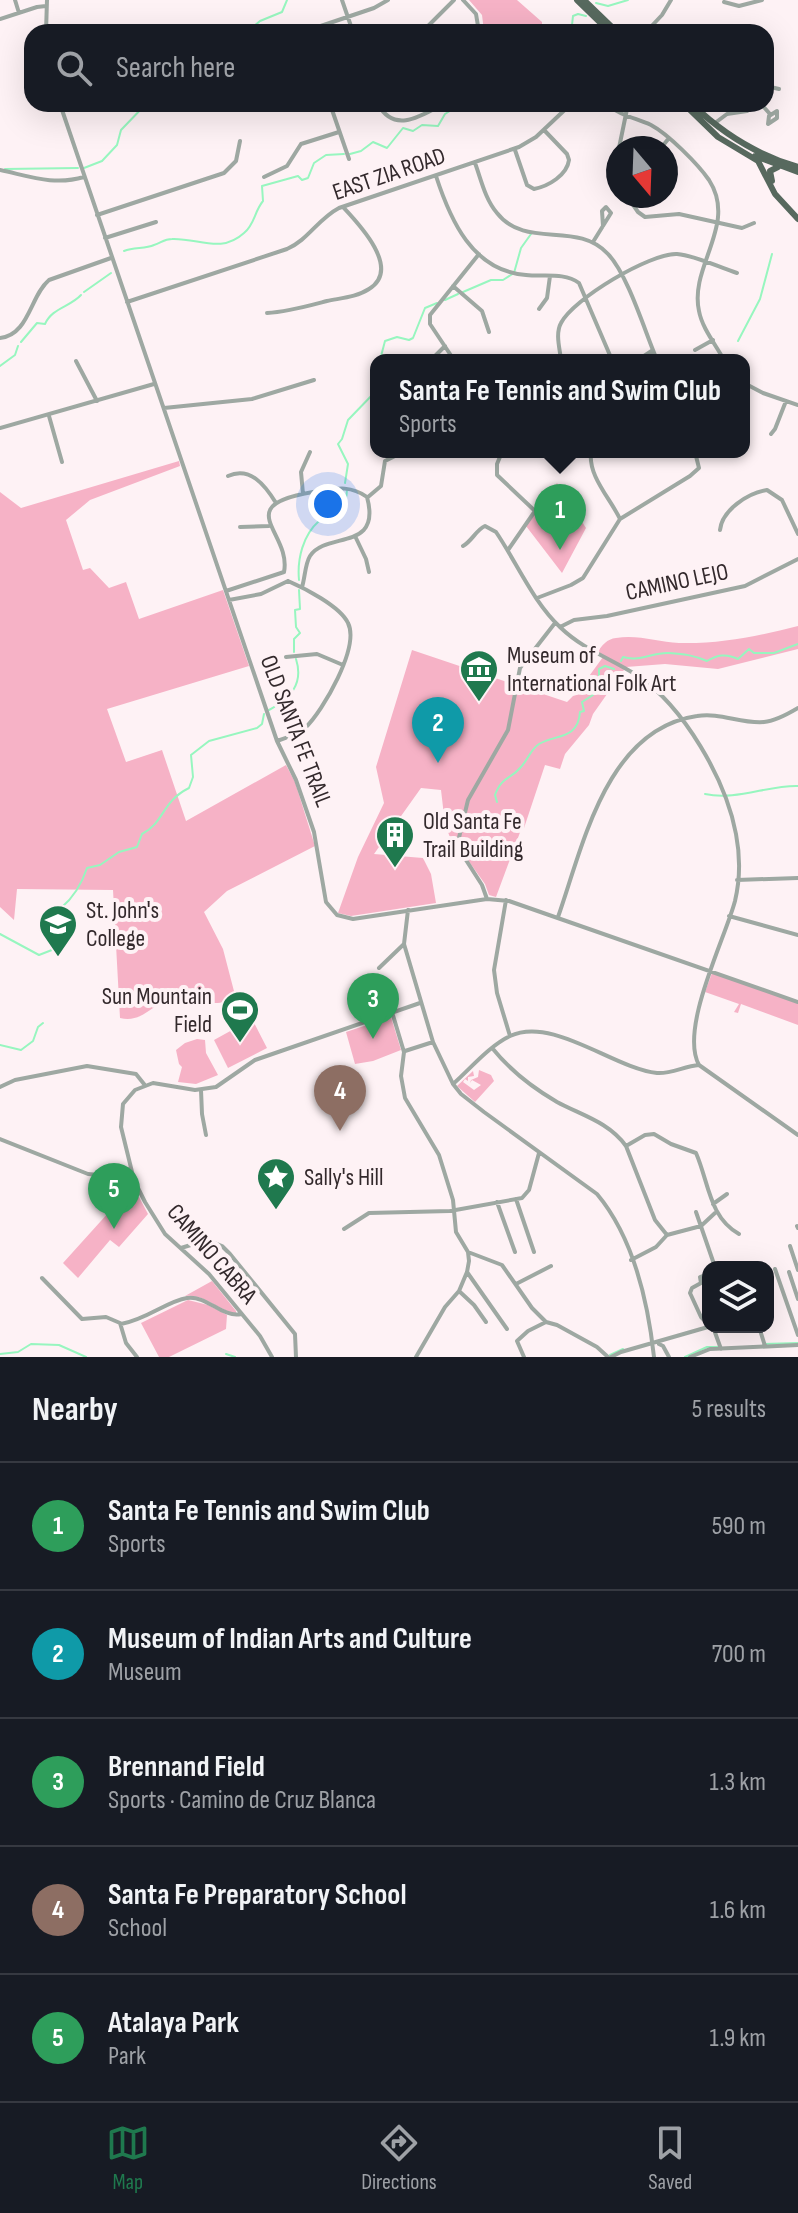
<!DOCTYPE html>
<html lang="en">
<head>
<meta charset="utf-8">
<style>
  :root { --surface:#171b24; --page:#20242c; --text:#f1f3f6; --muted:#9ea1a6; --line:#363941; --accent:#1f794e }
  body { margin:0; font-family:"Sofia Sans Condensed",sans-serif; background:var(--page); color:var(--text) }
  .controls { position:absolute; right:24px; bottom:24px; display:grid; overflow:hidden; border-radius:16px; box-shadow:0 8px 32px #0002 }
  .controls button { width:72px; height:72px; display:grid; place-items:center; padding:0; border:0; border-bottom:2px solid var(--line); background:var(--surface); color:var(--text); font:40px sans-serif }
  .compass { position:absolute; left:606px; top:136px; width:72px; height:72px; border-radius:50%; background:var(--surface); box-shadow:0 8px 32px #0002; rotate:161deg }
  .you { position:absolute; left:328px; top:504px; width:28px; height:28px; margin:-20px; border:6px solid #fff; border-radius:50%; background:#1a73e8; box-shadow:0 0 0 12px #1a73e833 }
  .badge { display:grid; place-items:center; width:52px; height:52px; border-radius:50%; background:var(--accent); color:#fff; font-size:26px; font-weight:700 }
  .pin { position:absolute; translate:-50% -66px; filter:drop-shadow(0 2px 4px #0008) }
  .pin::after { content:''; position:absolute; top:42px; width:28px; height:24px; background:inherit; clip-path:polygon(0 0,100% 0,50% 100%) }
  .popup { position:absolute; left:370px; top:354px; width:380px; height:104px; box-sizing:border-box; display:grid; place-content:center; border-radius:16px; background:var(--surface); filter:drop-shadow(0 2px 6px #0005); font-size:26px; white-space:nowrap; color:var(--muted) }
  .popup b { font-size:30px; color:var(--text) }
  .popup::after { content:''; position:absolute; left:50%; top:100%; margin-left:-16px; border:16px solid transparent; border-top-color:var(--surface) }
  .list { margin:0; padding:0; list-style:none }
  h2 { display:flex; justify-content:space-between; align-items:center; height:104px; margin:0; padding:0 32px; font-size:34px }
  h2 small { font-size:26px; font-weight:400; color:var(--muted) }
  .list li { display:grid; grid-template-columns:52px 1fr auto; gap:24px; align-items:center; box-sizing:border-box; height:128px; padding:0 32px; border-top:2px solid var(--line) }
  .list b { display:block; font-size:30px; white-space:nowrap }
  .list p { margin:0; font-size:26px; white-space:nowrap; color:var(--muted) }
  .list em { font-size:26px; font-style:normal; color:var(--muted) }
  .icon { flex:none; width:44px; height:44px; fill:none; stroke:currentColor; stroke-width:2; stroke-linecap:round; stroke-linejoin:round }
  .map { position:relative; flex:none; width:798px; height:1357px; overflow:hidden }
  .search { position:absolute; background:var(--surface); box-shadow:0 8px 32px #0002; left:24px; right:24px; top:24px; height:88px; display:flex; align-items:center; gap:20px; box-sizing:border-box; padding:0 28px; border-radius:24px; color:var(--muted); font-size:30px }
  .sheet { height:744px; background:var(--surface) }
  nav { display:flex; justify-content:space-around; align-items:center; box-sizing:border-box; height:112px; border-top:2px solid var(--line); background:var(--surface); font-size:22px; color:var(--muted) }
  nav a { display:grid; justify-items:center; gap:4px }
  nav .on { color:var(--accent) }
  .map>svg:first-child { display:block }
</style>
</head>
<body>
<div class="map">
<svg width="798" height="1357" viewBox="0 0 798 1357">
  <rect width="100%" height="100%" fill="#fef2f5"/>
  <path fill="#f6b2c6" d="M469,0H517L542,22V32L484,31L482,15Z
    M179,461L180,466L90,500L66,520L83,570L90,568L109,588L126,582L139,619L223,590L249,666L107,709L126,762L162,750L186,821L286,765L295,782L315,846L227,891L204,912L223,949L235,995C220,1009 203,1002 187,995C180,998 175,997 168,1000C150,1006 142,1023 120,1018L113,890L17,889L14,920L0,907V492L21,508Z
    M557,483L586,528L562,573L526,526Z
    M798,626V649L718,669L665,664L626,667L593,714L589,725L565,754L560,769L545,765L524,828L522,827L496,897L489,895L485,884L460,849L455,851L445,824L441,790L421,788L374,854L423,858L431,874L436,903L351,916L338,913L358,857L384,803L376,767L412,650L567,702L573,696L580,694L583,682L587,679L603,657L597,653C602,645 607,639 616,638C637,634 658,642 679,643C721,644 758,636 798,626Z
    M712,973L798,1003V1025L741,1004L738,1013L734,1012L739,1004L705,992Z
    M391,1017L401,1050L373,1061L355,1064L346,1032Z
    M252,1019L267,1048L228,1068L214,1040Z
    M197,1039L205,1040L206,1053L218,1075L196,1084L178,1082L182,1067L179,1064L176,1050L185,1043Z
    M479,1070L491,1075L494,1081L475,1102L457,1086L473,1071L474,1076L468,1077V1081L465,1079L463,1082L474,1090L481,1085L472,1080L470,1083L471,1080L478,1077Z
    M128,1191L139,1197L148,1214L119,1247L110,1240L78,1278L63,1263Z
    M212,1281L236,1311V1313C218,1311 205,1293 185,1296Z
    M188,1300L208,1305L227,1315L226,1329L169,1357H159L141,1323Z"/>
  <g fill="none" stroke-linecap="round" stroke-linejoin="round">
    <path stroke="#97f6bf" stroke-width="2" d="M596,3L608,6L628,0
      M247,32L260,21L282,12L287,0
      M563,32L572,25L573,16L578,14L586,16
      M350,154L361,151L373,142L387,148L403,128L413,131L422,125L438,126L445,114L461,104
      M84,168L102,161L117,145L121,130L146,104
      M5,169L78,168
      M124,251C134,247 145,249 154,245C161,243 164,239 172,239C199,238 221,254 244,233C255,224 254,212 263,201L262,186L298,176L302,180L308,178L314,163L326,155L344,154
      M84,292L111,273
      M463,292L491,280H503L514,273L521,248L531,234
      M445,300L458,294
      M738,341L760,299L772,254
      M21,342L37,323L45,324C52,308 70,307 81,295
      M380,360L385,341L397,337L409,340L413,338L425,308L437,303
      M0,366L15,355L18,346
      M376,377V383
      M345,483L348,464L338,444L342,439L348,420L376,391
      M299,580C297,559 303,535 319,521C332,509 346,515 347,490
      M294,652V639L300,633L296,627L295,610L300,609L299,590
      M621,661L623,657C640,662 653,652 669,653C684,654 693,655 707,661C717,655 726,653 738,659L749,649L754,653H774L798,644
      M269,710C290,699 304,684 296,659
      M705,794C736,801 768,785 798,786
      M497,802L495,795C502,776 510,780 520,768C528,760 530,750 539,744C556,734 578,740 580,712L584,711L582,702L593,695L587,687H599V669L605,666L614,669
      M0,934L39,955L57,948L61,908C73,898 82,883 87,868L100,865L119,852L137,847L142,834C165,822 161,802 189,788L193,777L191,755L209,741L257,728L262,724L264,714
      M0,1045L21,1050L33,1041L38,1027L43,1023
      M764,1344L798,1343
      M0,1354L18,1352L31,1344L59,1345L86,1357
      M226,1354L235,1357
      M610,1355L623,1349
      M685,1357L707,1347H718"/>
    <path stroke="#9ea8a2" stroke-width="4" d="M15,0L19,13
      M342,0L353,32
      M463,0L476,14L479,32
      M724,2L739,6L762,0
      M0,19L37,7L46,6
      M46,32L47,0
      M303,32L374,8L388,0
      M422,32L454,0
      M646,32L662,15L671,0
      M766,47L768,45
      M766,86L779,89
      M60,104L277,741L296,780L314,832L326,902L337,915L353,919L487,899L509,901L798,1002
      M330,104L349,159
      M378,104C394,134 421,116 443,104
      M423,104L428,112
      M607,104C620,116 636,118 651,125C668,134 698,164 709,180C738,225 689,266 699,311C702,328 716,345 724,360
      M761,104L770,114
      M777,111V118L768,124L769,116Z
      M715,123L727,114L747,111L757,104
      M619,148L627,109
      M661,148L669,138
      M515,150L527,185L534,189C549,186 567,175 569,160L567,154L544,130
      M618,154L616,166L618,180
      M475,163C481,179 485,199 497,213C526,250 577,220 608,254C628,275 645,332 657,360
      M0,170C29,176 54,186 84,177
      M436,176C450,219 472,271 526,275C544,277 564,272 579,283L612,360
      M264,177L287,166L301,144L339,132
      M627,196L638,212L645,217L679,214L742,228L754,223
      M97,215L224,173L236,161L240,141
      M105,238L156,222
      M593,242L611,213L606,207L602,211L603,226
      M453,286L482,311L489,332
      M127,302L287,249C308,240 318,219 339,208L519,147L536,137L571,104
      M539,309L547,298L550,276
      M267,313C287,312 308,306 327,301C341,298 357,297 369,289C402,269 359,224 343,207
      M0,338C29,335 30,296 49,280L111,258
      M695,350L713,340
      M431,360L445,346
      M454,360L430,324V315L479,254
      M561,360C560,349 555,334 561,323C573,299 650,253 677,254C697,256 718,267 737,273
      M638,360L653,350
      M76,361L97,401
      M744,383L763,393L798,405
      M164,408L252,399L314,380
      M49,416L62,462
      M0,428L154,384
      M771,434L775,429L786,401
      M502,452L497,464V475L535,511L508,550
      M591,452C588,476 610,498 620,519
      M228,476C250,466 265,485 276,503
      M303,494L301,472L310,452
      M368,497L381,486L385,461L401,453
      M240,527L269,526
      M720,530C722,510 748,493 767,490L782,500L798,534
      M355,536L366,559L369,572
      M463,546C472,541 476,530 485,526L496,532C517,563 533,602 561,628C584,650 612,659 638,676C684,707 726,780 736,834C740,855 740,880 735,901C725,939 679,1029 699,1065
      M284,572C292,532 229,506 313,492C334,489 349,484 367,497C382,552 326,531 310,556C305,564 305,578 302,587
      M226,591L284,572
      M537,598L571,585L583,578L620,519L690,476L699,468L695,452
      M229,600L261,594L288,581
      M560,627L574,620L607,616L745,586L798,559
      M286,657L317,654L343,665
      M277,741C286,738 297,734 305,728C323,711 360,647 348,623C340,606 304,588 288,581
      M737,880L798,878
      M487,899L482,885L457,846L468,800L508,730L520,668L555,623
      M506,900L494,970L497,993L510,1036
      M408,910L404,944L433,1042L453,1084L461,1094L484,1112L597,1194C633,1237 648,1302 654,1357
      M729,916L798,935
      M558,917C583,846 606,729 697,716C720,712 741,724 764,722C776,721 788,714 798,708
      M379,968L404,944
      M392,1012L404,1052L401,1076L405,1098L439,1155L453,1200L456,1232L468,1252L469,1261L467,1272L459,1291L445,1307L416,1357
      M493,1049C510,1070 533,1088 557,1102C581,1115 609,1122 626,1146L655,1220L667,1235
      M405,1051L433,1042
      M453,1084C470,1069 489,1046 510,1036C553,1016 613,1068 657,1073C672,1074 684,1066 699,1065L798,1135
      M0,1087L15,1080L87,1066L136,1074L144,1084
      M201,1090L202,1114L206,1135
      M0,1139L88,1174L99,1175L130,1169
      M626,1146L645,1135L654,1134L671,1144L696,1153C709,1183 709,1217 739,1234
      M516,1199L534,1252
      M497,1202L515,1252
      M713,1204L727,1194
      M696,1212L715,1267
      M797,1226L798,1228
      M344,1229L369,1213L450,1211L522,1198L529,1190L539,1153
      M790,1246L798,1270
      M181,1248L207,1240L222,1246L230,1254L295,1334L296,1357
      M468,1252L502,1265L532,1308L546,1322L557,1325L597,1347L608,1357
      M631,1260L656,1247L667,1235L701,1226L715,1213
      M775,1269L798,1335
      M467,1272L507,1329
      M789,1272L798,1299
      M708,1274L700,1277L701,1283L692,1288L690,1293L701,1317L708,1324
      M42,1278L82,1319L106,1317L120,1323L126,1343L137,1357
      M516,1284L551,1266
      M459,1291L474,1305L486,1322
      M121,1324C146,1320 167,1301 187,1298C207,1295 222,1318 241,1314
      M713,1327L721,1349
      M759,1327L765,1346
      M659,1344L663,1346L669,1357
      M272,1357L260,1336L209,1274L165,1234L145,1202L134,1180L121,1127L123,1104L135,1090L153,1083L195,1090L216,1087L255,1060L420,1003
      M524,1357L517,1341L528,1331L546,1322
      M611,1357L621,1352L708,1327
      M690,1357L710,1349L798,1345"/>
    <path stroke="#57695e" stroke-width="6" d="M577,0L610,32
      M584,0L617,32
      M684,104L718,137L758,161L775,194L798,219
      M692,104C722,133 757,155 798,167
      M755,156L798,172
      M772,181L770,171L778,167"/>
  </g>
  <defs>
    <symbol id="museum-pin" viewBox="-11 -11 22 30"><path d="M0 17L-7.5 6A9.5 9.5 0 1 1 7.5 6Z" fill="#1f794e" stroke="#fef2f5"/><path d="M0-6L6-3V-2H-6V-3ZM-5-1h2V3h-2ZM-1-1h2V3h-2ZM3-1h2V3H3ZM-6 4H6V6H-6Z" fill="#fff"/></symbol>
    <symbol id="building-pin" viewBox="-11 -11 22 30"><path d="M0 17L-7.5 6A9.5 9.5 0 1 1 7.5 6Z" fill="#1f794e" stroke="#fef2f5"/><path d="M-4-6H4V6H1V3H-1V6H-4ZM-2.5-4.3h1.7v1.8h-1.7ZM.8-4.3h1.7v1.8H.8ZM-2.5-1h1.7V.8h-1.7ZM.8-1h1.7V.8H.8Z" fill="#fff"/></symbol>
    <symbol id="university-pin" viewBox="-11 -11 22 30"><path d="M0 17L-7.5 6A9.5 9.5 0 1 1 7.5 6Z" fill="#1f794e" stroke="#fef2f5"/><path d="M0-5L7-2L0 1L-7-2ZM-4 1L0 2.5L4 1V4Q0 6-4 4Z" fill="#fff"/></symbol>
    <symbol id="stadium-pin" viewBox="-11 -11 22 30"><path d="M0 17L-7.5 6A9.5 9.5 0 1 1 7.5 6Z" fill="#1f794e" stroke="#fef2f5"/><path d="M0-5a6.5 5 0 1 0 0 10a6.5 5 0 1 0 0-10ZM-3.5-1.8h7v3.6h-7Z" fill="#fff"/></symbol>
    <symbol id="sight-pin" viewBox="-11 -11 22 30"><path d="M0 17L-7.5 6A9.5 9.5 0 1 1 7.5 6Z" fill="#1f794e" stroke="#fef2f5"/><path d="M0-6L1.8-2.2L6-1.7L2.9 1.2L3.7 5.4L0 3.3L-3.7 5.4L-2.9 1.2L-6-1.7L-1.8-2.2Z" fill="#fff"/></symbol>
  </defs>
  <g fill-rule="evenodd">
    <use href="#museum-pin" x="457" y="647" width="44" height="60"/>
    <use href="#building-pin" x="373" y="813" width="44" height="60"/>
    <use href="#university-pin" x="36" y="902" width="44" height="60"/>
    <use href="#stadium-pin" x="218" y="988" width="44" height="60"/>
    <use href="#sight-pin" x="254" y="1155" width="44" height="60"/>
  </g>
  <g text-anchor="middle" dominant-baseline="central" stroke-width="8" stroke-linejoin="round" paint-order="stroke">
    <g font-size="24" fill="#33292c" stroke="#fef2f5">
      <text transform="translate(389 174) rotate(-19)">EAST ZIA ROAD</text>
      <text transform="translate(677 582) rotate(-12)">CAMINO LEJO</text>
      <text transform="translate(296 731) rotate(69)">OLD SANTA FE TRAIL</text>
      <text transform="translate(212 1254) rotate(49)">CAMINO CABRA</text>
    </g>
    <g font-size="24" fill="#33292c" stroke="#fef2f5" text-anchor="start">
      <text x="507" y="655">Museum of<tspan x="507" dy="28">International Folk Art</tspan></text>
      <text x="423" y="821">Old Santa Fe<tspan x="423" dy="28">Trail Building</tspan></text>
      <text x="86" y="910">St. John's<tspan x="86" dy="28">College</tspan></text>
      <text x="212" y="996" text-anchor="end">Sun Mountain<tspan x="212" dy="28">Field</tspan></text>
      <text x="304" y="1177">Sally's Hill</text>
    </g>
  </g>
</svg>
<div class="controls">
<button><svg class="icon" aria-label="layers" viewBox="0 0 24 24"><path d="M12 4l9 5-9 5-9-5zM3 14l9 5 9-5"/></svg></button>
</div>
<svg class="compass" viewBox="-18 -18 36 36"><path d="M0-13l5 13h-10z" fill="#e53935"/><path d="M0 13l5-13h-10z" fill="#9ea1a6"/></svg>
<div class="you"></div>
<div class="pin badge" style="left:560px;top:550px;background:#2e9e5b">1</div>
<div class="popup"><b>Santa Fe Tennis and Swim Club</b>Sports</div>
<div class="pin badge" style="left:438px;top:763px;background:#0f9aa8">2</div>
<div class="pin badge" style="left:373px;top:1039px;background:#2e9e5b">3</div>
<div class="pin badge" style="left:340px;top:1131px;background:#8d6e63">4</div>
<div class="pin badge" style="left:114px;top:1229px;background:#2e9e5b">5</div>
<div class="search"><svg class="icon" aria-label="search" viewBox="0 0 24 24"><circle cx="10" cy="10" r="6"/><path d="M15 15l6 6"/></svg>Search here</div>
</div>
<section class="sheet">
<h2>Nearby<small>5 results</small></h2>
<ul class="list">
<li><span class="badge" style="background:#2e9e5b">1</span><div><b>Santa Fe Tennis and Swim Club</b><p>Sports</p></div><em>590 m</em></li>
<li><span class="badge" style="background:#0f9aa8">2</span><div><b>Museum of Indian Arts and Culture</b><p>Museum</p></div><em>700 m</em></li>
<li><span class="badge" style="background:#2e9e5b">3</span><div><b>Brennand Field</b><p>Sports · Camino de Cruz Blanca</p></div><em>1.3 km</em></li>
<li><span class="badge" style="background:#8d6e63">4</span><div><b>Santa Fe Preparatory School</b><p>School</p></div><em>1.6 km</em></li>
<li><span class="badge" style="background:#2e9e5b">5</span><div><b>Atalaya Park</b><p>Park</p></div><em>1.9 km</em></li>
</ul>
</section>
<nav>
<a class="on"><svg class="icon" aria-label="map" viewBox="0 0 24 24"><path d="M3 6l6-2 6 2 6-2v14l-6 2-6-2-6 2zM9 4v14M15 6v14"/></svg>Map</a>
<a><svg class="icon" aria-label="directions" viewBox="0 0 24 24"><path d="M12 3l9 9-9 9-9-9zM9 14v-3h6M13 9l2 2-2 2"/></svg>Directions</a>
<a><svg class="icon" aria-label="saved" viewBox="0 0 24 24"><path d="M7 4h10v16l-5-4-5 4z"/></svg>Saved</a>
</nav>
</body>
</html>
